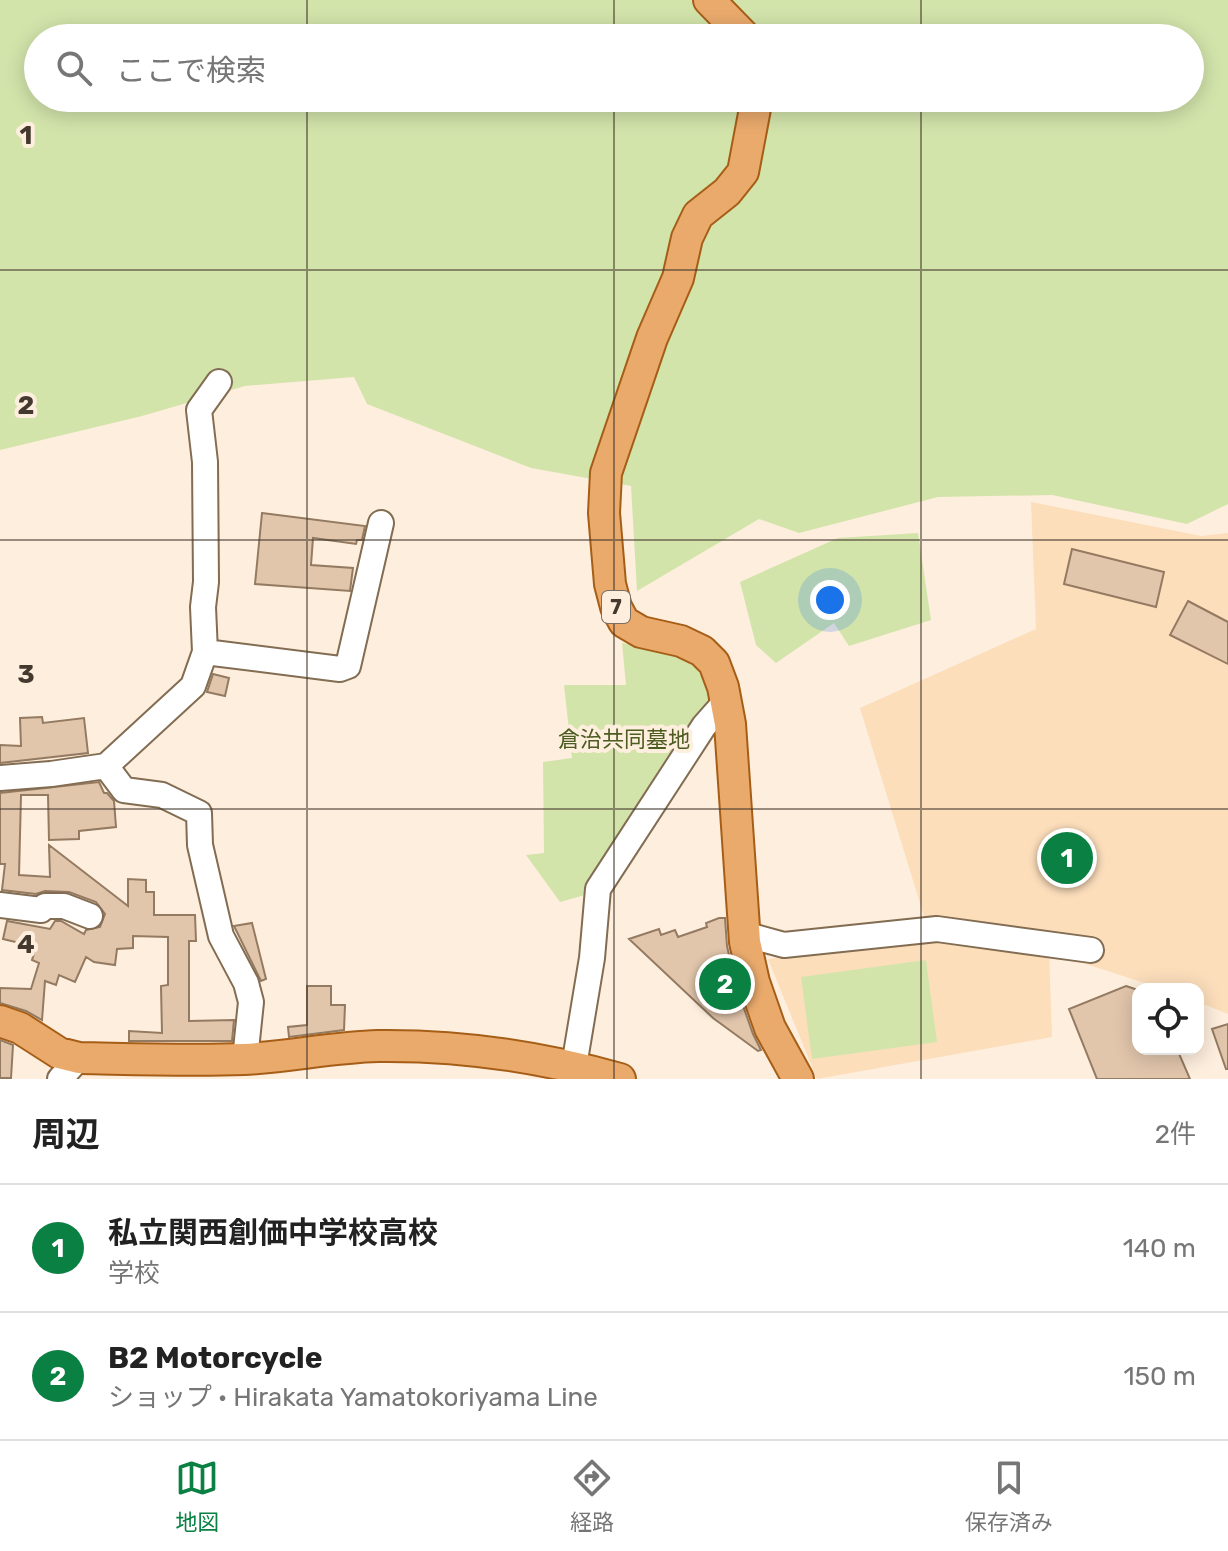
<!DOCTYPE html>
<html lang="ja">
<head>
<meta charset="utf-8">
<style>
  :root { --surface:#fff; --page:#f2f2f2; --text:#222; --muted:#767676; --line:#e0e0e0; --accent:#0b8043 }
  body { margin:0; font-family:Rubik,"Noto Sans JP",sans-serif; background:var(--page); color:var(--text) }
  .controls { position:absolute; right:24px; bottom:24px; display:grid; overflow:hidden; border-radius:16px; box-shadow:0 4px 20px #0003 }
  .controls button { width:72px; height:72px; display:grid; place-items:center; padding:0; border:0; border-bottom:2px solid var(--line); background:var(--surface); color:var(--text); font:40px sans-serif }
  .you { position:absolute; left:830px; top:600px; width:28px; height:28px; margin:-20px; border:6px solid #fff; border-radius:50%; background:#1a73e8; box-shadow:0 0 0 12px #1a73e833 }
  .badge { display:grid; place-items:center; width:52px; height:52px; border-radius:50%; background:var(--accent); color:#fff; font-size:26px; font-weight:700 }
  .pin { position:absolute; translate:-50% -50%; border:4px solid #fff; box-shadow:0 2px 8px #0006 }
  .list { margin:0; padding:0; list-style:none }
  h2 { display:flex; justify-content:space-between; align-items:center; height:104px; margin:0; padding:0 32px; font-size:34px }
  h2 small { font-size:26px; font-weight:400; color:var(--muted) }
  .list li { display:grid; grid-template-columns:52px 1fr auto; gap:24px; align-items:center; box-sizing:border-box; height:128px; padding:0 32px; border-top:2px solid var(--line) }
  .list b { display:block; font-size:30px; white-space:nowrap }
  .list p { margin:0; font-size:26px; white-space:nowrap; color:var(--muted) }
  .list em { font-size:26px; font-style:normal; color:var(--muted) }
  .icon { flex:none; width:44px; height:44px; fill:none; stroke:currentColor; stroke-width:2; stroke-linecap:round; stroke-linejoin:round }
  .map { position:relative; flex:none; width:1228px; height:1079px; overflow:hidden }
  .search { position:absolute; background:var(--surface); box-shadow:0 4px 20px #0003; left:24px; right:24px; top:24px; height:88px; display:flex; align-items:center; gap:20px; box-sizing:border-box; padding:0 28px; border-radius:44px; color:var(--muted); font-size:30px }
  .sheet { height:360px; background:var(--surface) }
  nav { display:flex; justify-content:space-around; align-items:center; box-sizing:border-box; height:112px; border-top:2px solid var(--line); background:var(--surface); font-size:22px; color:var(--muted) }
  nav a { display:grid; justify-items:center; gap:4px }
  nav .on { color:var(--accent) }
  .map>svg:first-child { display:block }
</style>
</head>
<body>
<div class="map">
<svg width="1228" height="1079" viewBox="0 0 1228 1079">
  <rect width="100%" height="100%" fill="#feeedd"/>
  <path fill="#fcdebb" d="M1031,502L1201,536L1228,533V1014L1198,1002V989H1163L1049,952L1052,1037L817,1079L768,959L931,939L860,708L1036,629Z"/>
  <path fill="#d3e4ab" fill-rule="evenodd" d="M0,0H1228V504L1187,524L1052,495L938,497L799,533L759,519L637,591L631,486L531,468L367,404L354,377L245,386L142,416L0,450ZM38,38H1190V98H38Z
    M918,533L931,620L849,646L834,623L776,663L756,645L740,582L838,538Z
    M622,643L690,657L716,703L592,893L560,902L526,855L544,853L543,762L572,758L564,685H626Z
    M926,960L937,1042L812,1059L801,977Z"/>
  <path fill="#e2c6ac" stroke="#937a61" stroke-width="2" d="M262,513L365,526L362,540H357L356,544L313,538L311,565L353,568L350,591L255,584Z
    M1072,549L1164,572L1156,607L1064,584Z
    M1188,601L1228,622V664L1170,635Z
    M213,674L229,678L225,696L207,692Z
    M42,717L43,723L84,718L88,753L0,763V745L21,746L20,718Z
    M99,782L104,793H107L114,801L116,827L79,831V839L49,840L48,795H21L19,875L50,877L49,845L128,906V879L146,880V892H154V915H195L196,941H189V1021L234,1020L232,1041H129V1031L162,1033L161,986L168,985V937L133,936V948L117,949L115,965L94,962L86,957L75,982L59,975L56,985L45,981L42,1020L26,1011L0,1003V988L31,989L39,963L32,960L36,947L3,939L7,921L50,929L55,921H61L84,934L86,930L100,927L105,914L96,902L69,892L45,891L36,894L2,890L5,864H0V793Z
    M719,918H725L727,946L736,986L753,1034L761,1050L758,1051L713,1018L629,939L659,929L661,935L675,930L678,937L707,927L706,923Z
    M252,923L266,979L261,981L234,926Z
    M307,986H331V1005H345L344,1030L289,1037L288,1027L307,1025Z
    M1126,986L1138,990V1049H1177L1190,1079H1097L1069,1009Z
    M1228,1024V1069H1226L1212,1029Z
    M0,1040L13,1045L11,1078H0Z"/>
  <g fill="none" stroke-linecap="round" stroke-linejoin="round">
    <defs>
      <path id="minor" d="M205,652L340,669L348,666L381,523
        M106,766L124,790L162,795L199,813L200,845L221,936L246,983L251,1002L245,1059
        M0,778L51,774L106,766L193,686L205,652L203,607L206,582L205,462L199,410L219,382
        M0,905L41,910L45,906H64L90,916
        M744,934L784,945L937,929L1091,950
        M574,1066L592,958L598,889L704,726L726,701
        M60,1079L79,1058"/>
      <path id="major" d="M709,0L746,38
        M757,98L743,172L727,192L698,215L687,238L678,278L652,338L606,473L604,513L610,584L616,607L624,622L641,632L681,641L702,651L714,663L723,687L730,724L745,942L754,982L770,1028L798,1079
        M0,1021L20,1028L59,1053L79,1058C134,1059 189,1061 244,1059C289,1057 333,1047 378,1046C459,1045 542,1057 620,1079"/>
    </defs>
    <use href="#minor" stroke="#826c52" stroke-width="28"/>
    <use href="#major" stroke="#a65e17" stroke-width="34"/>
    <use href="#minor" stroke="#fff" stroke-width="24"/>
    <use href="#major" stroke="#eaaa6c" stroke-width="30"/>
  </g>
  <path fill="none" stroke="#43392e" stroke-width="2" stroke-opacity="0.55" d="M307,0V38M614,0V38M921,0V38M307,98V1079M614,98V1079M921,98V1079M0,270H1228M0,540H1228M0,809H1228"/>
  <g text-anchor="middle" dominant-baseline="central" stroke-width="8" stroke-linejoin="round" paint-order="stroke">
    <rect fill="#feeedd" stroke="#7b6f62" stroke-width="2" x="602" y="591" width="28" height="32" rx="6"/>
    <g font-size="20" font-weight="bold" fill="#43392e">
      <text x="616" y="607">7</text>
    </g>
    <g font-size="22" fill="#4d5c20" stroke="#feeedd">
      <text x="624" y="739">倉治共同墓地</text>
    </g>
  </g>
  <g font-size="26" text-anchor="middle" font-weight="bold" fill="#43392e" stroke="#feeedd" stroke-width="8" stroke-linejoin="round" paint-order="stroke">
    <text x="26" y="144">1</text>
    <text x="26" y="414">2</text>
    <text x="26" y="683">3</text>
    <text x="26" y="953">4</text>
  </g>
</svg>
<div class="controls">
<button><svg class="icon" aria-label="locate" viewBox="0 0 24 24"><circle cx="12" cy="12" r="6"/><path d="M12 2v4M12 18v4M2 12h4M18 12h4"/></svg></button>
</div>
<div class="you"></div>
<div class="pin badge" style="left:1067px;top:858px">1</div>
<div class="pin badge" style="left:725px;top:984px">2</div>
<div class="search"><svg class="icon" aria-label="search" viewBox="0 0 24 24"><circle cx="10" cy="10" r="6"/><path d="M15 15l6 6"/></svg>ここで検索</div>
</div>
<section class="sheet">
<h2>周辺<small>2件</small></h2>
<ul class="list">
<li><span class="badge">1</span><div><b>私立関西創価中学校高校</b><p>学校</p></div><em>140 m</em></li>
<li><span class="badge">2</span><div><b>B2 Motorcycle</b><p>ショップ · Hirakata Yamatokoriyama Line</p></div><em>150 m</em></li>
</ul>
</section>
<nav>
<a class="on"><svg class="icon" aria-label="map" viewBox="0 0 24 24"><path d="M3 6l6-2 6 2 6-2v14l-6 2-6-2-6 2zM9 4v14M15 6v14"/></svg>地図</a>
<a><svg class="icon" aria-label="directions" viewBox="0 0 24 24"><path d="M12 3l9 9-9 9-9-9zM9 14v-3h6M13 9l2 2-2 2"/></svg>経路</a>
<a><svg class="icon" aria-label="saved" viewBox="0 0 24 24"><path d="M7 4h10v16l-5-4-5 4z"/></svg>保存済み</a>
</nav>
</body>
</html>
